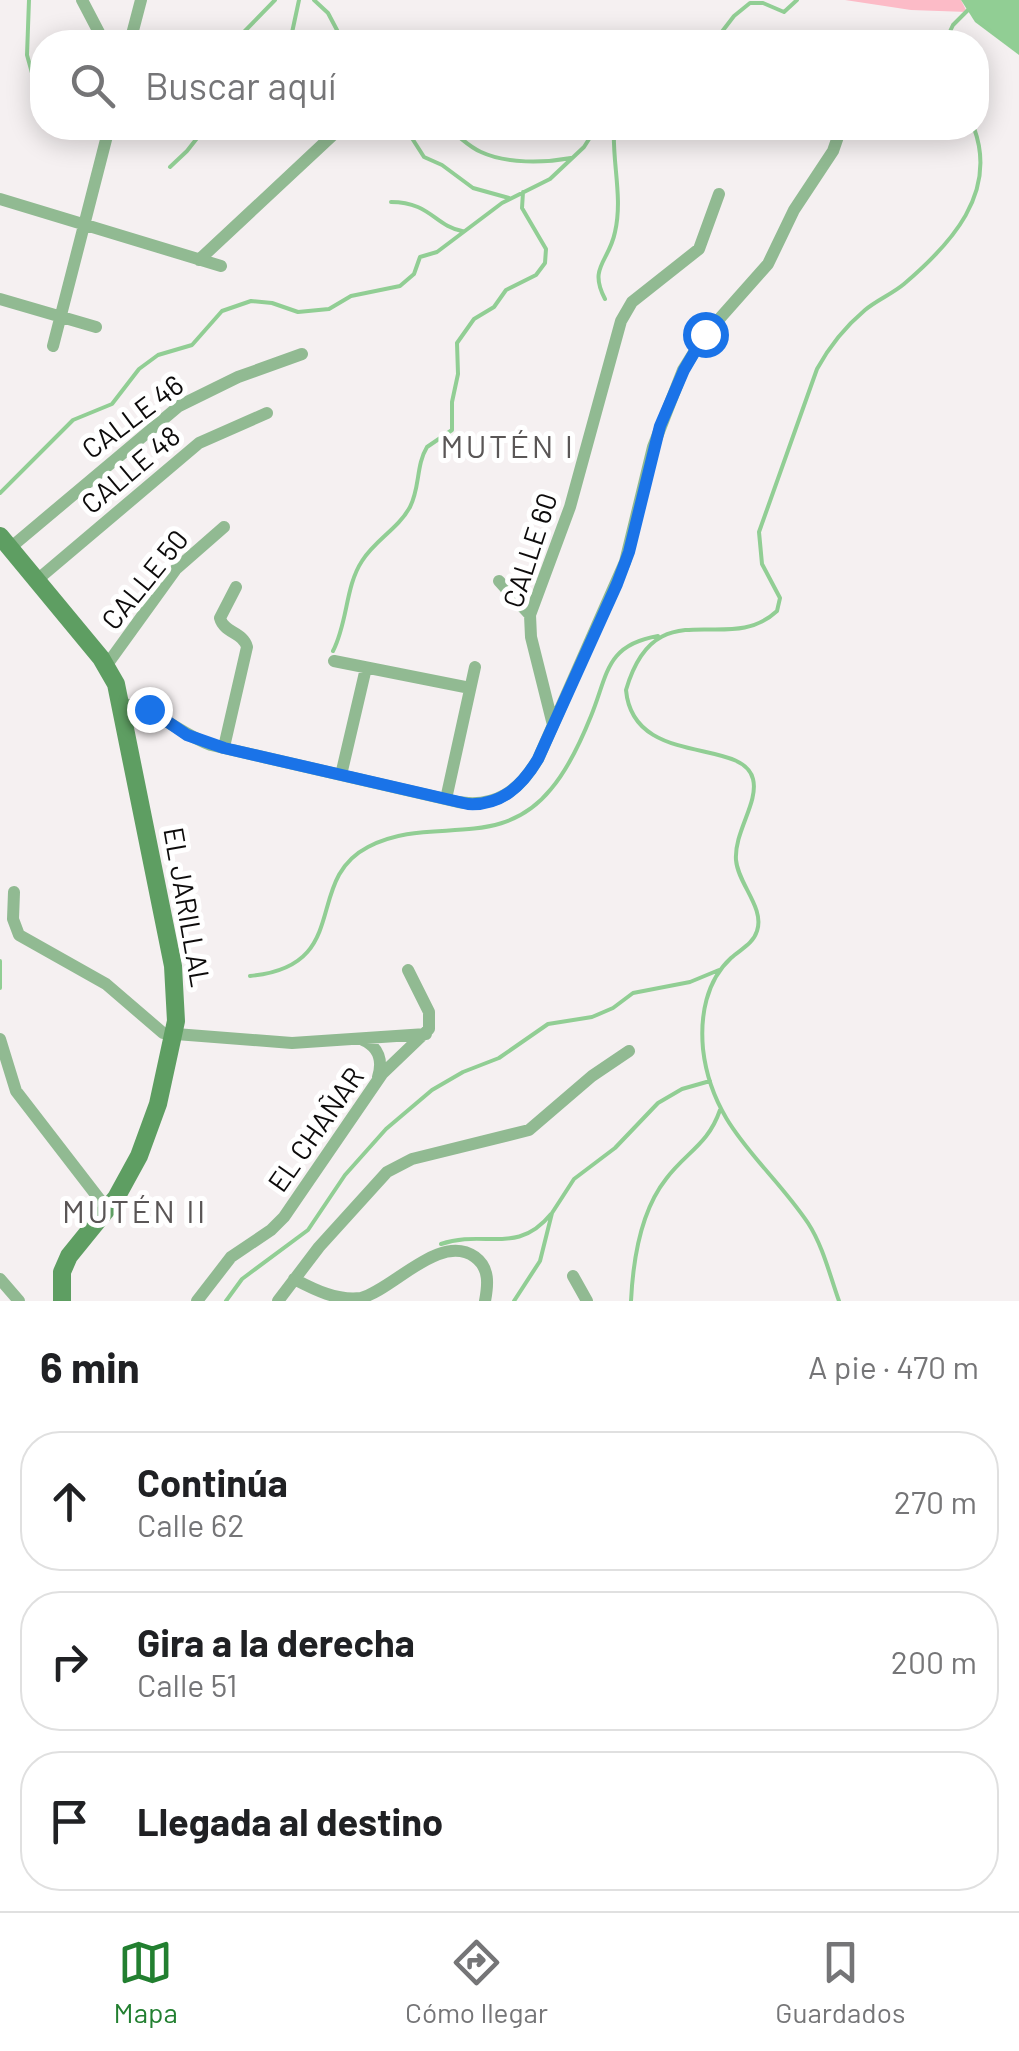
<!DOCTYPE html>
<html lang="es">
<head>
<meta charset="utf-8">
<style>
  :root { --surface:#fff; --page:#f2f2f2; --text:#202124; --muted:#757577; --line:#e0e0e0; --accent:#227f30 }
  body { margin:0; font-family:Barlow,sans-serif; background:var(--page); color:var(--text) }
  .stop { position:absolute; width:30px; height:30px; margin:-22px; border:8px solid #1a73e8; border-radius:50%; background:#fff }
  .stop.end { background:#1a73e8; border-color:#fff; box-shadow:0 2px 10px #0008 }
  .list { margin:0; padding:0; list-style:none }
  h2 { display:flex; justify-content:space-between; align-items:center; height:130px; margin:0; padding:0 40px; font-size:42px }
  h2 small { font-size:32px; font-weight:400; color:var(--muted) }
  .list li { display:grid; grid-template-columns:65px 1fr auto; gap:30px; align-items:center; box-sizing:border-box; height:140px; margin:0 20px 20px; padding:0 20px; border:2px solid var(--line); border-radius:40px }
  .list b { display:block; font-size:38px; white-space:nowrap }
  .list p { margin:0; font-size:32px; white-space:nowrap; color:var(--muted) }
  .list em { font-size:32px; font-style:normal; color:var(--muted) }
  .icon { flex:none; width:55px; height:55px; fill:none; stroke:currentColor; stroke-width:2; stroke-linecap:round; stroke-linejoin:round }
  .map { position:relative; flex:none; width:1019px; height:1301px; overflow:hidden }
  .search { position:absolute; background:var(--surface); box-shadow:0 5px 25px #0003; left:30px; right:30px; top:30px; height:110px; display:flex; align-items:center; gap:25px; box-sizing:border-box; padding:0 35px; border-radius:40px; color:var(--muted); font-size:38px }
  .sheet { height:610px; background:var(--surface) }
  nav { display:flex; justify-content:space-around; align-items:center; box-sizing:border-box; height:140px; border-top:2px solid var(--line); background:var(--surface); font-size:28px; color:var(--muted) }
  nav a { display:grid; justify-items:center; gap:5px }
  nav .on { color:var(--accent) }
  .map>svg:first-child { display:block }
</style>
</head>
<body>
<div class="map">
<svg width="1019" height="1301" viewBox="0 0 1019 1301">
  <rect width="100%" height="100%" fill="#f5f0f1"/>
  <path fill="#fcbbc7" d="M845,0H961L967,12L911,10Z"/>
  <path fill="#91ce94" d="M961,0H1019V55L975,22Z"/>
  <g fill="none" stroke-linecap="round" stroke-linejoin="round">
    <path stroke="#91ce94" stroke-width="4" d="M29,0L27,55L37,91
      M314,0L328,13L338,32
      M294,32L305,42
      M241,35L275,0
      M290,42L299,0
      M592,42H638
      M701,42L715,38
      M714,42L734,16L750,3H763L784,12L797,0
      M945,42L953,25L968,10
      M408,132L424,157L442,165L473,188L509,198
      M454,133C462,139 471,148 481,152C507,164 544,163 571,158
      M170,167L187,151L205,128
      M391,202C430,202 435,226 462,231
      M605,299C588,267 609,262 615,232C623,198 612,162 614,128
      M0,493L73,420L112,404L139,369L158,355L192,345L222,311L251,301L272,303L298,312L329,309L351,296L400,286L414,274L420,257L437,252L502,203L550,179L584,147L596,128
      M333,651C348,622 345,587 362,561C375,540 398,529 410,507C420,488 416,465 427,447L452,430V402L458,374L457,343L474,319L494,307L506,290L536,275L545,263L546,249L522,208L523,192
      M0,961V988
      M250,976C354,966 302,881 368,847C430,814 499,853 551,789C568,769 581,741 591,716C608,675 605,645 658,636
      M441,1244C484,1229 517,1256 551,1214
      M226,1301L242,1279L308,1230L345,1175L386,1129L432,1090L463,1072L499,1058L548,1024L592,1017L613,1008L633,993L690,982L719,970
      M514,1301L540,1261L552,1213L574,1179L615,1148L658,1103L682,1089L710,1081
      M631,1301C633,1260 640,1212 666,1179C686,1152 708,1145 720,1110
      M839,1301C830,1276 823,1246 808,1223C767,1162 712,1129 703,1049C700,1016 706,981 731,958C741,949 753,944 757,931C765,908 738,884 736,860C734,832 759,802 753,779C743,737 633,768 626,690C656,587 727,658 777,611L780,598L762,564L759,532L817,369C829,347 846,326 865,310C877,300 892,294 904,284C951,244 998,193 974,128"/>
    <path stroke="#91ba92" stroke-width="12" d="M82,0L104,42
      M130,42L141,0
      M0,199L221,266
      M199,260L336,132
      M0,299L96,327
      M53,346L109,128
      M10,548L179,406L238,377L302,354
      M37,580L199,443L267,413
      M499,581L530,615
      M334,661L470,688
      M106,666L176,569L224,527
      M122,704C155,707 179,734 211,745L458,802C496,808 519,791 538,759L625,562L653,447L683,370L705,335L768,264L794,210L833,151L841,128
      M553,725L531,637L530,615L570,507L621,321L632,302L699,249L719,194
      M224,747L247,647C243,632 224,633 220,618L236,587
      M341,775L366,668
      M446,799L475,667
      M14,892L13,919L19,935L106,984L163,1033L292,1043L426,1034
      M0,1039L16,1091L107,1209
      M363,1040C379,1047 383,1061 378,1077
      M573,1276L587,1301
      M0,1279L19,1301
      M294,1279C315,1290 337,1301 361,1298C394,1289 440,1232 475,1257C490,1268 488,1285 485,1301
      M197,1301L231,1257L271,1230L284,1217L382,1074L429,1029V1012L408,970
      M278,1301L319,1247L387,1172L412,1159L529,1130L592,1076L629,1051"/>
    <path stroke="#5e9e62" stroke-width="18" d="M0,536L101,658L116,684L173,966L176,1021L158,1104L139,1156L116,1198L69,1256L62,1272V1301"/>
  </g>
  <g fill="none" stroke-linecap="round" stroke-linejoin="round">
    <path stroke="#1a73e8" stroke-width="12" d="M149,709L187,735L224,748L468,804C501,806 522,786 538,759L617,584L629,552L660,426L684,370L705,334"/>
  </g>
  <g text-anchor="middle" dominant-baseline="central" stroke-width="10" stroke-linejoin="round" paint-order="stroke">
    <g font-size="28" fill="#0d0b0b" stroke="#fff">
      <text transform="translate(132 416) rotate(-37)">CALLE 46</text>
      <text transform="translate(130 469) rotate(-40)">CALLE 48</text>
      <text transform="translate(529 550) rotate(-72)">CALLE 60</text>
      <text transform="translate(144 579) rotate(-51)">CALLE 50</text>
      <text transform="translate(188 907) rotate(80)">EL JARILLAL</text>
      <text transform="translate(315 1129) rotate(-55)">EL CHAÑAR</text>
    </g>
    <g font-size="32" letter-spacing="2.5" fill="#5a5656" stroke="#fff">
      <text x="508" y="445">MUTÉN I</text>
      <text x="135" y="1210">MUTÉN II</text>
    </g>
  </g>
</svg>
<div class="stop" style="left:705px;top:334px"></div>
<div class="stop end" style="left:149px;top:709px"></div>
<div class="search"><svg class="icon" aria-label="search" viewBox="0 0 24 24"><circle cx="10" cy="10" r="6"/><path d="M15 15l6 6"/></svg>Buscar aquí</div>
</div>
<section class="sheet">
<h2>6 min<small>A pie · 470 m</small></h2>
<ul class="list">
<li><svg class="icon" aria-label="ahead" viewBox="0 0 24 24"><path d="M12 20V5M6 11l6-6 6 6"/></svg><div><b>Continúa</b><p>Calle 62</p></div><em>270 m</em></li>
<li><svg class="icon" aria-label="right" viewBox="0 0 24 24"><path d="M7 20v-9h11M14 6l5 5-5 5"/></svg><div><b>Gira a la derecha</b><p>Calle 51</p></div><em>200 m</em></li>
<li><svg class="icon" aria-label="arrive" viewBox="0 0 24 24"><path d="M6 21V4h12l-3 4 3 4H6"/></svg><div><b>Llegada al destino</b></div></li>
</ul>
</section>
<nav>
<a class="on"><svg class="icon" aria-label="map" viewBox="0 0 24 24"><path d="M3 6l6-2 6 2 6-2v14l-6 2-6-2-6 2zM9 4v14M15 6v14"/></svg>Mapa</a>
<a><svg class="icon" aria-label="directions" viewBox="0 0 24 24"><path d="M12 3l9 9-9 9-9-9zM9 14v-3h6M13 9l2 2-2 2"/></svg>Cómo llegar</a>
<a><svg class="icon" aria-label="saved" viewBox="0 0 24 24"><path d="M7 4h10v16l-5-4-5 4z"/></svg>Guardados</a>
</nav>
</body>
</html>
